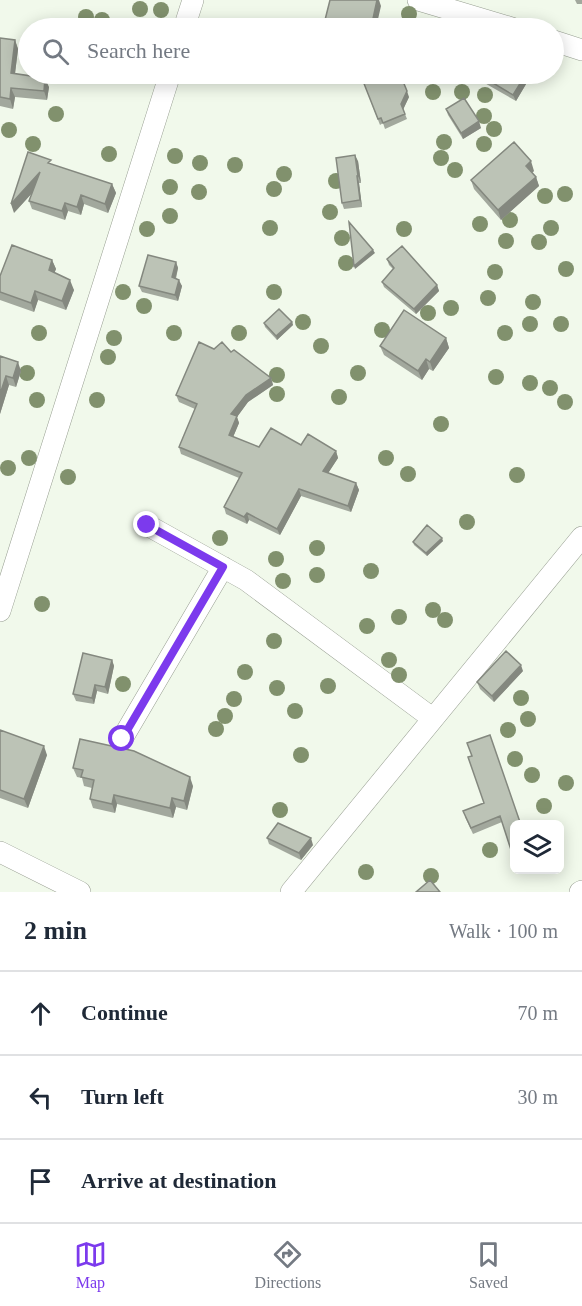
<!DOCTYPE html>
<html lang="en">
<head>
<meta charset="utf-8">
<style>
  :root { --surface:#fff; --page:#f2f2f3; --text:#1f2937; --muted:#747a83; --line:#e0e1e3; --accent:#7c3aed }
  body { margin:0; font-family:"Times New Roman",serif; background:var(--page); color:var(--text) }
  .controls { position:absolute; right:18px; bottom:18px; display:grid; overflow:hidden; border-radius:9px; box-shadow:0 3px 15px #0003 }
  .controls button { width:54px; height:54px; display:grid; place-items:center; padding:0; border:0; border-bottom:2px solid var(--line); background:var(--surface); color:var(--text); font:30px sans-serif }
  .stop { position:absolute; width:18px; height:18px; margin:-14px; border:4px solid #7c3aed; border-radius:50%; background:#fff }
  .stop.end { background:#7c3aed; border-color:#fff; box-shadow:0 2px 6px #0008 }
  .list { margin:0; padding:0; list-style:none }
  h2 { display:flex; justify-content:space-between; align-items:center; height:78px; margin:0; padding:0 24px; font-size:26px }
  h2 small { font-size:20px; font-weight:400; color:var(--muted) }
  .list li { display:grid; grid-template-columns:39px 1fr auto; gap:18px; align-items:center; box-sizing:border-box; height:84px; padding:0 24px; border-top:2px solid var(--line) }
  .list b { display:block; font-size:22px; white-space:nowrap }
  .list em { font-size:20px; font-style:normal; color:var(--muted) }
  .icon { flex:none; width:33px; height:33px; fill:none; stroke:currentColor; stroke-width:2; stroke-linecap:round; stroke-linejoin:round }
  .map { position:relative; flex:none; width:582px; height:892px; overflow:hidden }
  .search { position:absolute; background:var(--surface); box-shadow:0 3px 15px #0003; left:18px; right:18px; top:18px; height:66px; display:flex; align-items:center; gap:15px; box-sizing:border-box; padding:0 21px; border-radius:33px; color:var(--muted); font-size:22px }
  .sheet { height:330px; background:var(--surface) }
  nav { display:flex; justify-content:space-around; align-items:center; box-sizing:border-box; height:84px; border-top:2px solid var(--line); background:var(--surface); font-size:16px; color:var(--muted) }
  nav a { display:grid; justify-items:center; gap:3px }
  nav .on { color:var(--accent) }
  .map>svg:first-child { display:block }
</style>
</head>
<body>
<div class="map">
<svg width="582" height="892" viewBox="0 0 582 892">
  <rect width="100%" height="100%" fill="#f1f9eb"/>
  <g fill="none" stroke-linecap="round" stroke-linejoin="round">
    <defs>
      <path id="minor" d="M418,0L512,28
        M184,28L193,0
        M554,41L582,50
        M147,525L246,580L432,718
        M0,611L170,74
        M122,739L223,567
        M0,852L80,892
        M291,892L582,537
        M580,892L582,891"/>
    </defs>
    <use href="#minor" stroke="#979e91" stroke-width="22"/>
    <use href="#minor" stroke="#fff" stroke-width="21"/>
  </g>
  <g fill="#81916d">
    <circle cx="140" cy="9" r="8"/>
    <circle cx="161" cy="10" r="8"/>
    <circle cx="409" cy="14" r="8"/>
    <circle cx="86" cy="17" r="8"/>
    <circle cx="102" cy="20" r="8"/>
    <circle cx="433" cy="92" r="8"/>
    <circle cx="462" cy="92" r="8"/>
    <circle cx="485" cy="95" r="8"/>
    <circle cx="56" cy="114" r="8"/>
    <circle cx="484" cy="116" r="8"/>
    <circle cx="494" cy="129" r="8"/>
    <circle cx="9" cy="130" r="8"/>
    <circle cx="444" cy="142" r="8"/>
    <circle cx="33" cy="144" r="8"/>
    <circle cx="484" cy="144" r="8"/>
    <circle cx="109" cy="154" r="8"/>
    <circle cx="175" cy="156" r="8"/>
    <circle cx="441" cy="158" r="8"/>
    <circle cx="200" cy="163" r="8"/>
    <circle cx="235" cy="165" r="8"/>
    <circle cx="455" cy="170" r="8"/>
    <circle cx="284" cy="174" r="8"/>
    <circle cx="336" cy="181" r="8"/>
    <circle cx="170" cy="187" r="8"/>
    <circle cx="274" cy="189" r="8"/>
    <circle cx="199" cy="192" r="8"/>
    <circle cx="565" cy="194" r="8"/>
    <circle cx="545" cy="196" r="8"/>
    <circle cx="330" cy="212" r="8"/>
    <circle cx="170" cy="216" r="8"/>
    <circle cx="510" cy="220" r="8"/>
    <circle cx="480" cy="224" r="8"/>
    <circle cx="270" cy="228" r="8"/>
    <circle cx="551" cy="228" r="8"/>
    <circle cx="147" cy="229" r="8"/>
    <circle cx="404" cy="229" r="8"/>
    <circle cx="342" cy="238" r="8"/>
    <circle cx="506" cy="241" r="8"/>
    <circle cx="539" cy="242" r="8"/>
    <circle cx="346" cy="263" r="8"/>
    <circle cx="566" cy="269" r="8"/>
    <circle cx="495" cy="272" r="8"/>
    <circle cx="123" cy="292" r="8"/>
    <circle cx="274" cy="292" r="8"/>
    <circle cx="488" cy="298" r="8"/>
    <circle cx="533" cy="302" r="8"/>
    <circle cx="144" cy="306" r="8"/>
    <circle cx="451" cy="308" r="8"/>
    <circle cx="428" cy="313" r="8"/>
    <circle cx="303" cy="322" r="8"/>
    <circle cx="530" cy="324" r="8"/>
    <circle cx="561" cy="324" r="8"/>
    <circle cx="382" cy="330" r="8"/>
    <circle cx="39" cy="333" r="8"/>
    <circle cx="174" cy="333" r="8"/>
    <circle cx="239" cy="333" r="8"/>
    <circle cx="505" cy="333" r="8"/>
    <circle cx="114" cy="338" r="8"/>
    <circle cx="321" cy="346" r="8"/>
    <circle cx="108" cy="357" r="8"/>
    <circle cx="27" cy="373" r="8"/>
    <circle cx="358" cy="373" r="8"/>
    <circle cx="277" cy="375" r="8"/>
    <circle cx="496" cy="377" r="8"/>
    <circle cx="530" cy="383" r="8"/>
    <circle cx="550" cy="388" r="8"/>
    <circle cx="277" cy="394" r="8"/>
    <circle cx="339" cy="397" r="8"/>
    <circle cx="37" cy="400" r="8"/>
    <circle cx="97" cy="400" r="8"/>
    <circle cx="565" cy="402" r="8"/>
    <circle cx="441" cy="424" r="8"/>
    <circle cx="29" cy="458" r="8"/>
    <circle cx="386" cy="458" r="8"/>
    <circle cx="8" cy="468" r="8"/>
    <circle cx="408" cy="474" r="8"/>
    <circle cx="517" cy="475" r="8"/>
    <circle cx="68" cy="477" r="8"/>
    <circle cx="467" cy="522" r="8"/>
    <circle cx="220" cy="538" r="8"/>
    <circle cx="317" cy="548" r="8"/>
    <circle cx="276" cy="559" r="8"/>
    <circle cx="371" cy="571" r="8"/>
    <circle cx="317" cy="575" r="8"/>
    <circle cx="283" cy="581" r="8"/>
    <circle cx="42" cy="604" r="8"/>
    <circle cx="433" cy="610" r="8"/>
    <circle cx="399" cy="617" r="8"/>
    <circle cx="445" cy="620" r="8"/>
    <circle cx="367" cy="626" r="8"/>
    <circle cx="274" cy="641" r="8"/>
    <circle cx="389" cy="660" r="8"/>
    <circle cx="245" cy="672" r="8"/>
    <circle cx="399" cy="675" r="8"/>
    <circle cx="123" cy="684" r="8"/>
    <circle cx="328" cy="686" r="8"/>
    <circle cx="277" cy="688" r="8"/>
    <circle cx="521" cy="698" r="8"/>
    <circle cx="234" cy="699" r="8"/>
    <circle cx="295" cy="711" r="8"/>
    <circle cx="225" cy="716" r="8"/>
    <circle cx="528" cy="719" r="8"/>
    <circle cx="216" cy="729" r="8"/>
    <circle cx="508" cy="730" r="8"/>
    <circle cx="301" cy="755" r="8"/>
    <circle cx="515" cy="759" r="8"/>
    <circle cx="532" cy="775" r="8"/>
    <circle cx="566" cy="783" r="8"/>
    <circle cx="544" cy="806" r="8"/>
    <circle cx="280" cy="810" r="8"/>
    <circle cx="490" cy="850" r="8"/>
    <circle cx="366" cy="872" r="8"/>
    <circle cx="431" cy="876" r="8"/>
  </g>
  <path fill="#a2a89d" d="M575,0H582V4H577Z
    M0,38L15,40L18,49L15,73L49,87L47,100L15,97L13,109L0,106Z
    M460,74H532L516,101L481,81L479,84L461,75Z
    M361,76L409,97L403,109L407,119L385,129L383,123L380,125Z
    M446,109L481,128L463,139L448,115Z
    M358,161L361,183H359L362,207L344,209L342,203Z
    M53,165L112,184L116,193L108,213L84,204L81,215L68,211L65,220L32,209L29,201L32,193L14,213Z
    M534,171L532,173L536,177L539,186L501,220L474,189L471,180Z
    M387,259L437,285L439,291L416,314L384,287L382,282L393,269L389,265Z
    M52,260L56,269L54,273L74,290L66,310L38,300L34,312L0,300V276Z
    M176,262L178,268L176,279L182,286L178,301L142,292L139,286Z
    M292,322L293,325L277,340L265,327L264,323Z
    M446,338L449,348L433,371L429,369L422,380L384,355L380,346Z
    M214,349L231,352L271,378L273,385L248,402L237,417L239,423L233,437L259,447L301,445L336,451L338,458L328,473L356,483L359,490L351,512L301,496L280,535L249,520L247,524L226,514L224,507L239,478L181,454L179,447L195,409L179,402L176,395Z
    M0,356L21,371L16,387L9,385L0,414Z
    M443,541L427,556L414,545L413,542Z
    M112,660L114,666L108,694L97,691L94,704L76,701L73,694Z
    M523,671L494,702L480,689L477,682Z
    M0,730L47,755L28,808L0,798Z
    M73,768L193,786L187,810L176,807L173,818L117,804L115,813L93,808L90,799L92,788L84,786L82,778L77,777Z
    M484,803L514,825V860L502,822L473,834L465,817Z
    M267,838L313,845L301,860L269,844Z"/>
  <path fill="#84887f" d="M377,0H379L381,6L376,28H371Z
    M15,40L18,49L14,82L11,73Z
    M478,74L481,81L479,84L477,78Z
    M526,74H532L516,101L513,95Z
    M45,78L49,87L47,100L44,91Z
    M11,88L15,97L13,109L10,99Z
    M407,91L409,97L403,110L401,104Z
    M479,121L481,128L463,139L461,133Z
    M355,155L358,161L361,183L358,176Z
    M531,161L534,171L529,175L526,166Z
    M40,172L43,181L14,213L11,204Z
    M357,176L359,183L362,207L360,200Z
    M536,177L539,186L501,220L498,210Z
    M112,184L116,193L108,213L105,204Z
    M81,195L84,204L81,215L77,207Z
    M65,203L68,211L65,220L62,211Z
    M373,250L375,253L355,269L354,266Z
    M52,260L56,269L52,279L49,270Z
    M176,262L178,268L174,284L172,277Z
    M70,280L74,290L66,310L62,301Z
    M179,280L182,286L178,301L175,295Z
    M437,285L439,291L416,314L414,309Z
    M35,291L38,300L34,312L31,303Z
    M292,322L293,325L277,340L276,336Z
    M446,338L449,348L433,371L430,362Z
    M426,359L429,369L422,380L418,371Z
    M18,362L21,371L16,387L13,378Z
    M6,376L9,385L0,414V394Z
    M271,378L273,385L248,402L237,417L239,423L231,442L229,435L231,414L246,395Z
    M336,451L338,458L325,478L323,471Z
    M356,483L359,490L351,512L348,506Z
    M299,489L301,496L280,535L277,529Z
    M247,513L249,520L247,524L244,517Z
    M442,538L443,541L427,556L426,553Z
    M112,660L114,666L108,694L105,687Z
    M521,665L523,671L494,702L492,696Z
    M95,685L97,691L94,704L92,698Z
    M44,746L47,755L28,808L24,799Z
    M190,777L193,786L187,810L184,801Z
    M114,795L117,804L115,813L112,804Z
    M172,798L176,807L173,818L170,808Z
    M311,838L313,845L301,860L299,853Z"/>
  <path fill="#bcc3b6" stroke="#84887f" stroke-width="1.5" d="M330,0H377L371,28H326L324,24Z
    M0,38L15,40L11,73L45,78L44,91L11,88L10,99L0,97Z
    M367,74H400L407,91L401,104L405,114L383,123L381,118L378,119L361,76Z
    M468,74H526L513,95L478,74L477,78Z
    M464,98L479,121L461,133L446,109Z
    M514,142L531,161L526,166L536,177L498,210L471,180Z
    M28,152L51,160L48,163L112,184L105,204L81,195L77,207L65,203L62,211L29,201L40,172L11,204Z
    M355,155L358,176H357L360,200L342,203L336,158Z
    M349,222L373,250L354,266Z
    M12,245L52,260L49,270L70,280L62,301L35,291L31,303L0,292V276Z
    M402,246L437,285L414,309L382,282L394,268L387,259Z
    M148,255L176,262L172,277L179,280L175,295L139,286Z
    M279,309L292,322L276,336L264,323Z
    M404,310L446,338L430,362L426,359L418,371L380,346Z
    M199,342L214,349L222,342L231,352L234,350L271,378L246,395L231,414L237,416L229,435L259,447L271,428L301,445L308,434L336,451L323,471L356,483L348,506L299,489L277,529L247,513L244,517L224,507L242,473L179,447L197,404L176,395Z
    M0,356L18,362L13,378L6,376L0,394Z
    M427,525L442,538L426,553L413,542Z
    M506,651L521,665L492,696L477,682Z
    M83,653L112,660L105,687L95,685L92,698L73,694Z
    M0,730L44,746L24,799L0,790Z
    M490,735L521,825H514V859L500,816L471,828L463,811L484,803L468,757L472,756L467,743Z
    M80,739L134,751L190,777L184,801L172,798L170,808L114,795L112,804L90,799L94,780L81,777L83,770L73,768Z
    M278,823L311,838L299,853L267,838Z
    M430,880L440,892H416Z"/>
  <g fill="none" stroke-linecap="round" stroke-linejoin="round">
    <path stroke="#7c3aed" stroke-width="8" d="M122,739L223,567L147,525"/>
  </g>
</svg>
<div class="controls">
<button><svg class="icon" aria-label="layers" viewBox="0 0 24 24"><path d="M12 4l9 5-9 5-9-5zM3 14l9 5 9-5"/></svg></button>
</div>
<div class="stop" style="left:122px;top:739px"></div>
<div class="stop end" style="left:147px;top:525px"></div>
<div class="search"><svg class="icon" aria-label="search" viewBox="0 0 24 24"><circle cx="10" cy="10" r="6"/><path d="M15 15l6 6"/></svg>Search here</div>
</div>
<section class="sheet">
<h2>2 min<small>Walk · 100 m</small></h2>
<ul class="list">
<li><svg class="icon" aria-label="ahead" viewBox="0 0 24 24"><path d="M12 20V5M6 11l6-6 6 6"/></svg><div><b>Continue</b></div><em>70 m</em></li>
<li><svg class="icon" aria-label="left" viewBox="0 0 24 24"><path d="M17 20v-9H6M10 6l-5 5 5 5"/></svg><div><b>Turn left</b></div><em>30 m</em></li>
<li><svg class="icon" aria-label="arrive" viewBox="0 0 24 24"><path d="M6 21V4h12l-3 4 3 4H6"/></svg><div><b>Arrive at destination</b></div></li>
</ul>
</section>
<nav>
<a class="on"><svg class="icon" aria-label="map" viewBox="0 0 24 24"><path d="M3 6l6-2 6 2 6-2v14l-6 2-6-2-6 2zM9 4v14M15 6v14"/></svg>Map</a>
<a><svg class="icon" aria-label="directions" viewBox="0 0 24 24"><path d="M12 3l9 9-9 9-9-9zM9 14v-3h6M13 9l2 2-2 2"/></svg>Directions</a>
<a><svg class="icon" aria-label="saved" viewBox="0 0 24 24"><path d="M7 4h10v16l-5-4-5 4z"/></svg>Saved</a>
</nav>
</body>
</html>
